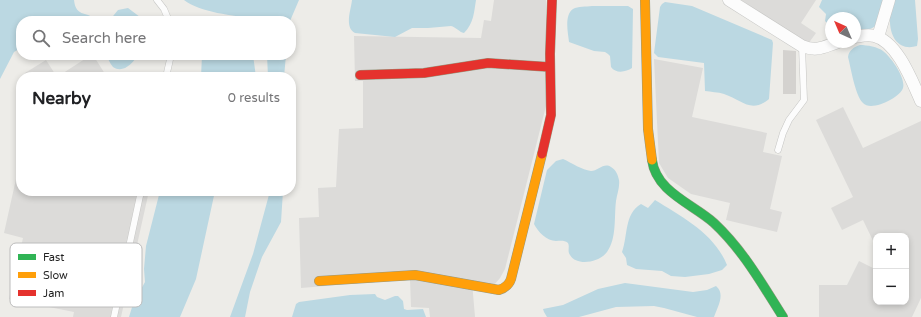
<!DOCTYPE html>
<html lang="en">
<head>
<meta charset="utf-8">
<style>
  :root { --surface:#fff; --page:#f6f6f6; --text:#202124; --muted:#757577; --line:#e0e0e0 }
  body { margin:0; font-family:"Varela Round",sans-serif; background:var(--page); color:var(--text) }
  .controls { position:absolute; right:12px; bottom:12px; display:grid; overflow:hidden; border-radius:8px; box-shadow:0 2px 6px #0003 }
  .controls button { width:36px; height:36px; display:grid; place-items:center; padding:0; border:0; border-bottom:1px solid var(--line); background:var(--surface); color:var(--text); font:20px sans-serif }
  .compass { position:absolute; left:825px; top:12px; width:36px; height:36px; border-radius:50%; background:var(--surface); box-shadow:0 2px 6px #0003; rotate:316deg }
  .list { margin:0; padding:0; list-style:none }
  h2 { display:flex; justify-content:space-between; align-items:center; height:52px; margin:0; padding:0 16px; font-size:17px }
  h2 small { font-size:13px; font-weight:400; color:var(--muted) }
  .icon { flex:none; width:22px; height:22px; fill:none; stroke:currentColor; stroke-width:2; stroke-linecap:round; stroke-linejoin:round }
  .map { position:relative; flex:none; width:921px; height:317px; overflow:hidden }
  .search { position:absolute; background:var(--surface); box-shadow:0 2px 6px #0003; left:16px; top:16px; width:280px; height:44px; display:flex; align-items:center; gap:10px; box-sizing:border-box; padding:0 14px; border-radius:16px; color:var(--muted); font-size:15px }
  .panel { position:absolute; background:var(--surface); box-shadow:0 2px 6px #0003; left:16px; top:72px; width:280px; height:124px; border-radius:16px }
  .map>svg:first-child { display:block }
</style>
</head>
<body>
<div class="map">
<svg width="921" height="317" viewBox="0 0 921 317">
  <rect width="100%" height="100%" fill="#edece8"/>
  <path fill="#dcdbd9" d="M494,0H546V106L505,269L500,278L494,285L472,282L475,317H430L429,308L411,307L410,279L301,288L299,218L319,217L318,188L336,187L339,129L363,128V81H355L354,36L481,38L484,20L491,21Z
    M741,0H816L801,23L816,33L808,44Z
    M91,55H93L107,77H27L25,73L46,60L57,77Z
    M654,59L703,68L692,117L767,133L763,152L782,156L770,209L782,212L777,232L726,220L730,203L691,194L668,178L659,163Z
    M843,107L863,148L921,121V298L912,317H819V285H847L859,261L875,269L876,267V302H906V236H876V247L863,220L842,230L831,208L853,197L816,120Z
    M16,179L21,181V191H149L121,317H73L74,312L9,299L23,238L4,233Z"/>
  <path fill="#bbd8e2" d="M0,0H74C76,19 89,10 96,21H21V48L14,52L0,79Z
    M184,0H299L290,21H266L265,19C243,17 202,14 184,0Z
    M352,0H476C474,12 474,23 464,33C459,32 456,27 451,26L428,28H412L395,37L355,33C344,27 351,10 352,0Z
    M822,0H884L877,24C871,32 864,28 855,30V18H831V27L825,21L826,14L819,7Z
    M892,0H915L918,39L917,46C900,51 891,39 890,23C889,15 891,7 892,0Z
    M665,2L692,6L772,40L773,43L769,99C751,114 742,100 724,94C718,92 711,92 705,91L704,63L658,57L654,53L660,7L662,4Z
    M592,6H628L633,9L632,68C626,72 616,74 611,67L610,56L608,54L605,52L594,51L569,42C568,33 564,15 573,9C578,6 586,7 592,6Z
    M128,8L140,17L143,21H109L118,10Z
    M860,45C867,45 878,47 883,51C891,57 906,78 903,88C900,98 871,112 863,103C855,95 851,68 848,57C849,50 854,47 860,45Z
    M106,55H138C133,63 123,74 113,67C110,64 108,58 106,55Z
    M202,55H253L256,77H201Z
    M267,55H286L284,77H268Z
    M563,159C572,163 582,170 591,171C598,171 604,162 611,167C616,170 618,175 619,180C620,187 617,194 616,201C614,217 617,238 607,252C600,262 577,267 570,255C567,251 570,247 568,243C564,240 561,241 556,241C547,241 538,232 534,224L547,170L556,161Z
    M160,191H215L196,279L180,317H129L133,304L145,282L144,269L146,246Z
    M270,191H283L281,222L262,257L250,292L245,317H230L253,254Z
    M655,200C682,217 714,233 727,265L722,270L709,274L685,277L671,276L662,271L636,269L627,265L626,258L622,252C628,236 624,214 641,204L648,208Z
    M625,283L693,292L707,290L716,286C726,294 717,308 714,317H697L664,308L654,306L616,307L579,317H547L544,312L543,309L563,305L598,289Z
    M375,294L377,297L385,300L395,296H398L403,301L404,309L407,310L423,309L426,317H292L296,304L299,302L350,295Z"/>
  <path fill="#d4d2cf" d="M783,50L796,51V94H783Z"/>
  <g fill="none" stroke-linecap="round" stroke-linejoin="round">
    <defs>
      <path id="lane" d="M157,0L164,9L169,21
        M166,77L171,55
        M778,150L783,133L789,120L804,100L802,46
        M114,317L141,191"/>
      <path id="street" d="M729,0L802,46C817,52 823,47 838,42
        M855,37C861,36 868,34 874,36C897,41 912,81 921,101
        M878,37L889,0"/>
      <path id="fast" d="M652,160C656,192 693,204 714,223C743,250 762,284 783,317"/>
      <path id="slow" d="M645,0L648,129L652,160
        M319,281L415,275L499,290C505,288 509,285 511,279L542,154"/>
      <path id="jam" d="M360,75L424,73L488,63L550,67
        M542,154L551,115L550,54L552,0"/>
    </defs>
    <use href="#lane" stroke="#c6c6c4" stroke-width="7"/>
    <use href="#street" stroke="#c6c6c4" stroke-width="13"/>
    <use href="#fast" stroke="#96987f" stroke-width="10"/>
    <use href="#slow" stroke="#96987f" stroke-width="10"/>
    <use href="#jam" stroke="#96987f" stroke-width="10"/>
    <use href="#lane" stroke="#fcfcfc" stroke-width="6"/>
    <use href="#street" stroke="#fcfcfc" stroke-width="12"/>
    <use href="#fast" stroke="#30b455" stroke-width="9"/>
    <use href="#slow" stroke="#ff9f0a" stroke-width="9"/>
    <use href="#jam" stroke="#e5322d" stroke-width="9"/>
  </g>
  <rect x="10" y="243" width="132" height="64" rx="6" fill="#fff" stroke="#bcbcbc" stroke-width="1"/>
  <rect x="18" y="254" width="18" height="6" fill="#30b455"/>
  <rect x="18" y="272" width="18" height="6" fill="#ff9f0a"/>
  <rect x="18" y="290" width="18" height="6" fill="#e5322d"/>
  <g font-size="11" fill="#1f1f1f">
    <text x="43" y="261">Fast</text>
    <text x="43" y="279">Slow</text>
    <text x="43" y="297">Jam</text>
  </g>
</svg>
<div class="controls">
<button>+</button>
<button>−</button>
</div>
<svg class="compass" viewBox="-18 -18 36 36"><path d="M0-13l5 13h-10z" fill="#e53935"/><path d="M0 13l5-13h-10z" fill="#757577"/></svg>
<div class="search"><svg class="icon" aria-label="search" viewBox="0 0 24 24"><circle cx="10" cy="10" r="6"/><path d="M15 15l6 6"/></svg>Search here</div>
<section class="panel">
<h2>Nearby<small>0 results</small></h2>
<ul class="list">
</ul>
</section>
</div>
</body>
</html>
